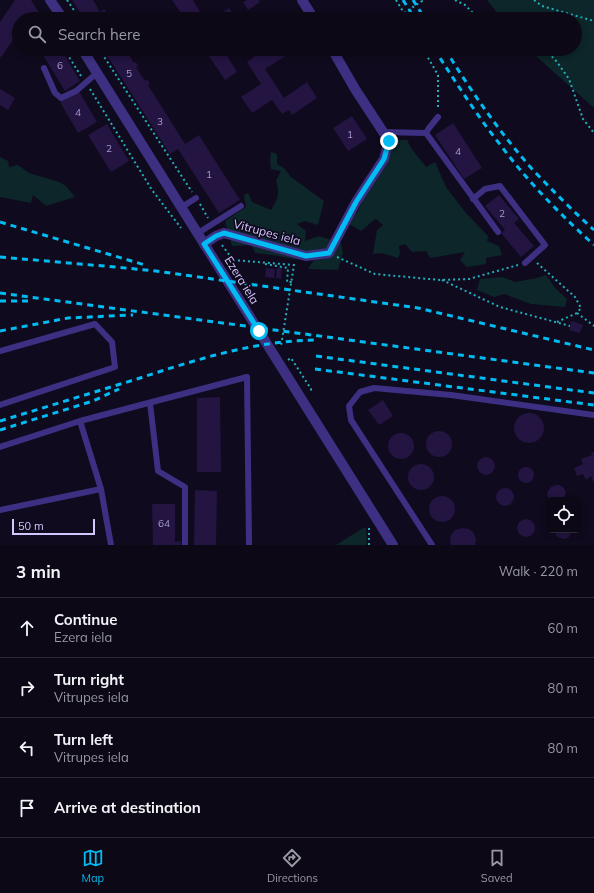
<!DOCTYPE html>
<html lang="en">
<head>
<meta charset="utf-8">
<style>
  :root { --surface:#0c0816; --page:#15111f; --text:#f1f3f6; --muted:#9a9aa1; --line:#2c2935; --accent:#00bcf2 }
  body { margin:0; font-family:Mulish,sans-serif; background:var(--page); color:var(--text) }
  .controls { position:absolute; right:12px; bottom:12px; display:grid; overflow:hidden; border-radius:6px; box-shadow:0 2px 6px #0003 }
  .controls button { width:36px; height:36px; display:grid; place-items:center; padding:0; border:0; border-bottom:1px solid var(--line); background:var(--surface); color:var(--text); font:20px sans-serif }
  .scale { position:absolute; left:12px; bottom:10px; width:83px; box-sizing:border-box; padding-left:4px; border:2px solid #d4c7ff; border-top:0; font-size:11px; line-height:14px; white-space:nowrap; color:#d4c7ff; -webkit-text-stroke:3px #100a1e; paint-order:stroke }
  .stop { position:absolute; width:12px; height:12px; margin:-9px; border:3px solid #00bcf2; border-radius:50%; background:#fff }
  .stop.end { background:#00bcf2; border-color:#fff; box-shadow:0 1px 4px #0008 }
  .list { margin:0; padding:0; list-style:none }
  h2 { display:flex; justify-content:space-between; align-items:center; height:52px; margin:0; padding:0 16px; font-size:17px }
  h2 small { font-size:13px; font-weight:400; color:var(--muted) }
  .list li { display:grid; grid-template-columns:26px 1fr auto; gap:12px; align-items:center; box-sizing:border-box; height:60px; padding:0 16px; border-top:1px solid var(--line) }
  .list b { display:block; font-size:15px; white-space:nowrap }
  .list p { margin:0; font-size:13px; white-space:nowrap; color:var(--muted) }
  .list em { font-size:13px; font-style:normal; color:var(--muted) }
  .icon { flex:none; width:22px; height:22px; fill:none; stroke:currentColor; stroke-width:2; stroke-linecap:round; stroke-linejoin:round }
  .map { position:relative; flex:none; width:594px; height:545px; overflow:hidden }
  .search { position:absolute; background:var(--surface); box-shadow:0 2px 6px #0003; left:12px; right:12px; top:12px; height:44px; display:flex; align-items:center; gap:10px; box-sizing:border-box; padding:0 14px; border-radius:22px; color:var(--muted); font-size:15px }
  .sheet { height:292px; background:var(--surface) }
  nav { display:flex; justify-content:space-around; align-items:center; box-sizing:border-box; height:56px; border-top:1px solid var(--line); background:var(--surface); font-size:11px; color:var(--muted) }
  nav a { display:grid; justify-items:center; gap:2px }
  nav .on { color:var(--accent) }
  .map>svg:first-child { display:block }
</style>
</head>
<body>
<div class="map">
<svg width="594" height="545" viewBox="0 0 594 545">
  <rect width="100%" height="100%" fill="#100a1e"/>
  <path fill="#0c2629" d="M487,0H594V108L528,49H575V19H502Z
    M395,140H407L411,148L426,167L435,162L446,187L466,213L488,236L487,241L499,246L502,255L486,258V264L467,267L460,260L465,252L430,258L426,251L412,252L405,244L399,246L400,254L398,258L382,253L373,254L377,230L383,225L376,219C370,222 367,227 361,231L349,224L358,211L368,188L387,164Z
    M271,152L277,154V164L284,168L291,177L324,201L318,225L305,221L297,224L306,231L305,241L319,236L341,243L343,253L338,270L308,269L314,260C294,261 275,254 255,253L252,245L232,246L225,221L246,207L244,195L248,193L252,202L271,210C278,198 280,194 276,181L281,171L271,169L270,161Z
    M0,157L8,161L9,167L18,165L29,173L59,182L66,186L75,197L46,206L33,195L31,203L0,197Z
    M546,275L556,289L567,299L565,307L531,304L504,294L494,297L477,290L480,279L503,277L515,282L537,278Z
    M363,528H366L367,545H336Z"/>
  <path fill="#231441" d="M15,0H31L43,19H19V24L13,33L16,36L1,57H0V22Z
    M72,0H93L100,12L104,9L107,13L103,16L105,19H84Z
    M172,0H193L204,19H185Z
    M247,0H259L260,2L248,10L243,2Z
    M229,8L234,16L230,19H225L222,13Z
    M39,49H61L80,81L65,91Z
    M103,49H125L134,63L136,62L138,66L136,67L145,81L147,79L150,84L148,85L185,144L199,135L240,200L219,213L178,149L170,154Z
    M204,49H223L237,72L225,80Z
    M260,49H282L287,55L265,69L284,98L307,82L317,98L292,115L289,110L282,114L272,100L252,113L241,97L261,84L247,62L254,57L252,54Z
    M0,89L15,98L8,110L0,105Z
    M79,91L97,122L78,133L60,102Z
    M352,116L367,139L348,151L333,128Z
    M453,123L482,168L464,179L435,135Z
    M107,124L129,161L111,172L88,135Z
    M499,195L519,219L514,223L534,246L521,257L501,233L505,230L485,206Z
    M266,268L275,269L274,278L265,277Z
    M277,268H282L281,279L276,278Z
    M572,321L583,325L580,333L569,330Z
    M220,397L221,472H197V398Z
    M383,400L393,416L379,425L368,410Z
    M514 428a15 15 0 1 1 30 0a15 15 0 1 1-30 0Z
    M426 444a13 13 0 1 1 26 0a13 13 0 1 1-26 0Z
    M388 446a13 13 0 1 1 26 0a13 13 0 1 1-26 0Z
    M594,452V484L591,476L586,480L583,474L577,476L574,468L583,464L581,459L592,455L591,453Z
    M477 466a9 9 0 1 1 18 0a9 9 0 1 1-18 0Z
    M408 477a13 13 0 1 1 26 0a13 13 0 1 1-26 0Z
    M518 475a8 8 0 1 1 16 0a8 8 0 1 1-16 0Z
    M555,485H560L564,488L566,493L563,500H549L547,495L548,491L551,487Z
    M496 497a9 9 0 1 1 18 0a9 9 0 1 1-18 0Z
    M195,490L217,491L216,545H194Z
    M429 509a13 13 0 1 1 26 0a13 13 0 1 1-26 0Z
    M152,504H175V542L181,541V545H153Z
    M517 528a9 9 0 1 1 18 0a9 9 0 1 1-18 0Z
    M462,528L469,529L474,533L476,540L475,545H451L450,542L451,535L455,530Z
    M554,530H573L572,532L568,538L564,539L557,537Z"/>
  <g fill="none" stroke-linecap="round" stroke-linejoin="round">
    <path stroke="#21b0b9" stroke-width="2" stroke-dasharray="2 3" stroke-linecap="butt" d="M67,0L80,19
      M396,0L404,13L405,19
      M455,0L465,5L479,19
      M534,0L542,6L594,21
      M404,13L422,1L421,0
      M64,49L81,76
      M99,49L192,192
      M423,49L438,75V110
      M545,49L557,62L569,79L583,119L594,133
      M90,89L152,190L181,228
      M200,204L208,218
      M222,245L233,260V269
      M337,257L375,274L440,280L469,279L518,265
      M233,260L294,265L281,346
      M537,263L575,297L581,308L577,313L557,322
      M265,264L288,268L287,282H292
      M442,280L500,307L570,326
      M577,313L594,326
      M288,360L291,358L311,389V393
      M369,528V545"/>
    <path stroke="#3d3082" stroke-width="6" d="M44,68L55,93L61,98L76,91L97,73
      M383,132L426,133L498,232
      M426,133L429,128L438,117
      M473,199L485,189L500,186L545,245L525,263
      M182,207L196,198
      M198,233L241,206
      M0,351L95,324L112,342L115,367L0,405
      M150,403L158,471L185,487V545
      M80,421L247,377L249,545
      M0,447L80,421L101,489L111,545
      M0,510L101,489
      M432,545L351,420L349,406L360,392L374,388L451,395L594,415"/>
    <path stroke="#3d3082" stroke-width="10" d="M302,0L314,19
      M204,244L216,236L224,233L306,256L329,253L356,202L384,159L389,141L355,89L332,49"/>
    <path stroke="#3d3082" stroke-width="10" d="M50,0L63,19
      M82,49L393,545"/>
    <path stroke="#00bcf2" stroke-width="3" stroke-dasharray="6 5" stroke-linecap="butt" d="M403,0L415,19
      M413,0L425,19
      M434,49C456,82 477,116 502,147C529,183 561,215 594,245
      M445,49C471,91 500,133 533,170C553,191 573,211 594,230
      M0,222L145,265
      M0,257L115,267L156,271L418,308L594,350
      M0,293L594,373
      M0,301H33
      M0,331L68,318L133,315
      M316,356L594,393
      M315,369L594,405
      M0,421C46,407 91,393 137,379C195,360 256,340 318,340
      M0,430L93,401L119,389"/>
  </g>
  <g fill="none" stroke-linecap="round" stroke-linejoin="round">
    <path stroke="#00bcf2" stroke-width="5" d="M259,331L204,244L216,236L224,233L306,256L329,253L356,202L384,159L389,141"/>
  </g>
  <g text-anchor="middle" dominant-baseline="central" stroke-width="3.5" stroke-linejoin="round" paint-order="stroke">
    <g font-size="10" fill="#a89ad0">
      <text x="60" y="65">6</text>
      <text x="129" y="73">5</text>
      <text x="78" y="112">4</text>
      <text x="160" y="121">3</text>
      <text x="350" y="134">1</text>
      <text x="109" y="148">2</text>
      <text x="458" y="151">4</text>
      <text x="209" y="174">1</text>
      <text x="502" y="213">2</text>
      <text x="164" y="523">64</text>
    </g>
    <g font-size="12" fill="#d4c7ff" stroke="#100a1e">
      <text transform="translate(267 232) rotate(15)">Vitrupes iela</text>
      <text transform="translate(242 280) rotate(58)">Ezera iela</text>
    </g>
  </g>
</svg>
<div class="controls">
<button><svg class="icon" aria-label="locate" viewBox="0 0 24 24"><circle cx="12" cy="12" r="6"/><path d="M12 2v4M12 18v4M2 12h4M18 12h4"/></svg></button>
</div>
<div class="scale">50 m</div>
<div class="stop" style="left:259px;top:331px"></div>
<div class="stop end" style="left:389px;top:141px"></div>
<div class="search"><svg class="icon" aria-label="search" viewBox="0 0 24 24"><circle cx="10" cy="10" r="6"/><path d="M15 15l6 6"/></svg>Search here</div>
</div>
<section class="sheet">
<h2>3 min<small>Walk · 220 m</small></h2>
<ul class="list">
<li><svg class="icon" aria-label="ahead" viewBox="0 0 24 24"><path d="M12 20V5M6 11l6-6 6 6"/></svg><div><b>Continue</b><p>Ezera iela</p></div><em>60 m</em></li>
<li><svg class="icon" aria-label="right" viewBox="0 0 24 24"><path d="M7 20v-9h11M14 6l5 5-5 5"/></svg><div><b>Turn right</b><p>Vitrupes iela</p></div><em>80 m</em></li>
<li><svg class="icon" aria-label="left" viewBox="0 0 24 24"><path d="M17 20v-9H6M10 6l-5 5 5 5"/></svg><div><b>Turn left</b><p>Vitrupes iela</p></div><em>80 m</em></li>
<li><svg class="icon" aria-label="arrive" viewBox="0 0 24 24"><path d="M6 21V4h12l-3 4 3 4H6"/></svg><div><b>Arrive at destination</b></div></li>
</ul>
</section>
<nav>
<a class="on"><svg class="icon" aria-label="map" viewBox="0 0 24 24"><path d="M3 6l6-2 6 2 6-2v14l-6 2-6-2-6 2zM9 4v14M15 6v14"/></svg>Map</a>
<a><svg class="icon" aria-label="directions" viewBox="0 0 24 24"><path d="M12 3l9 9-9 9-9-9zM9 14v-3h6M13 9l2 2-2 2"/></svg>Directions</a>
<a><svg class="icon" aria-label="saved" viewBox="0 0 24 24"><path d="M7 4h10v16l-5-4-5 4z"/></svg>Saved</a>
</nav>
</body>
</html>
